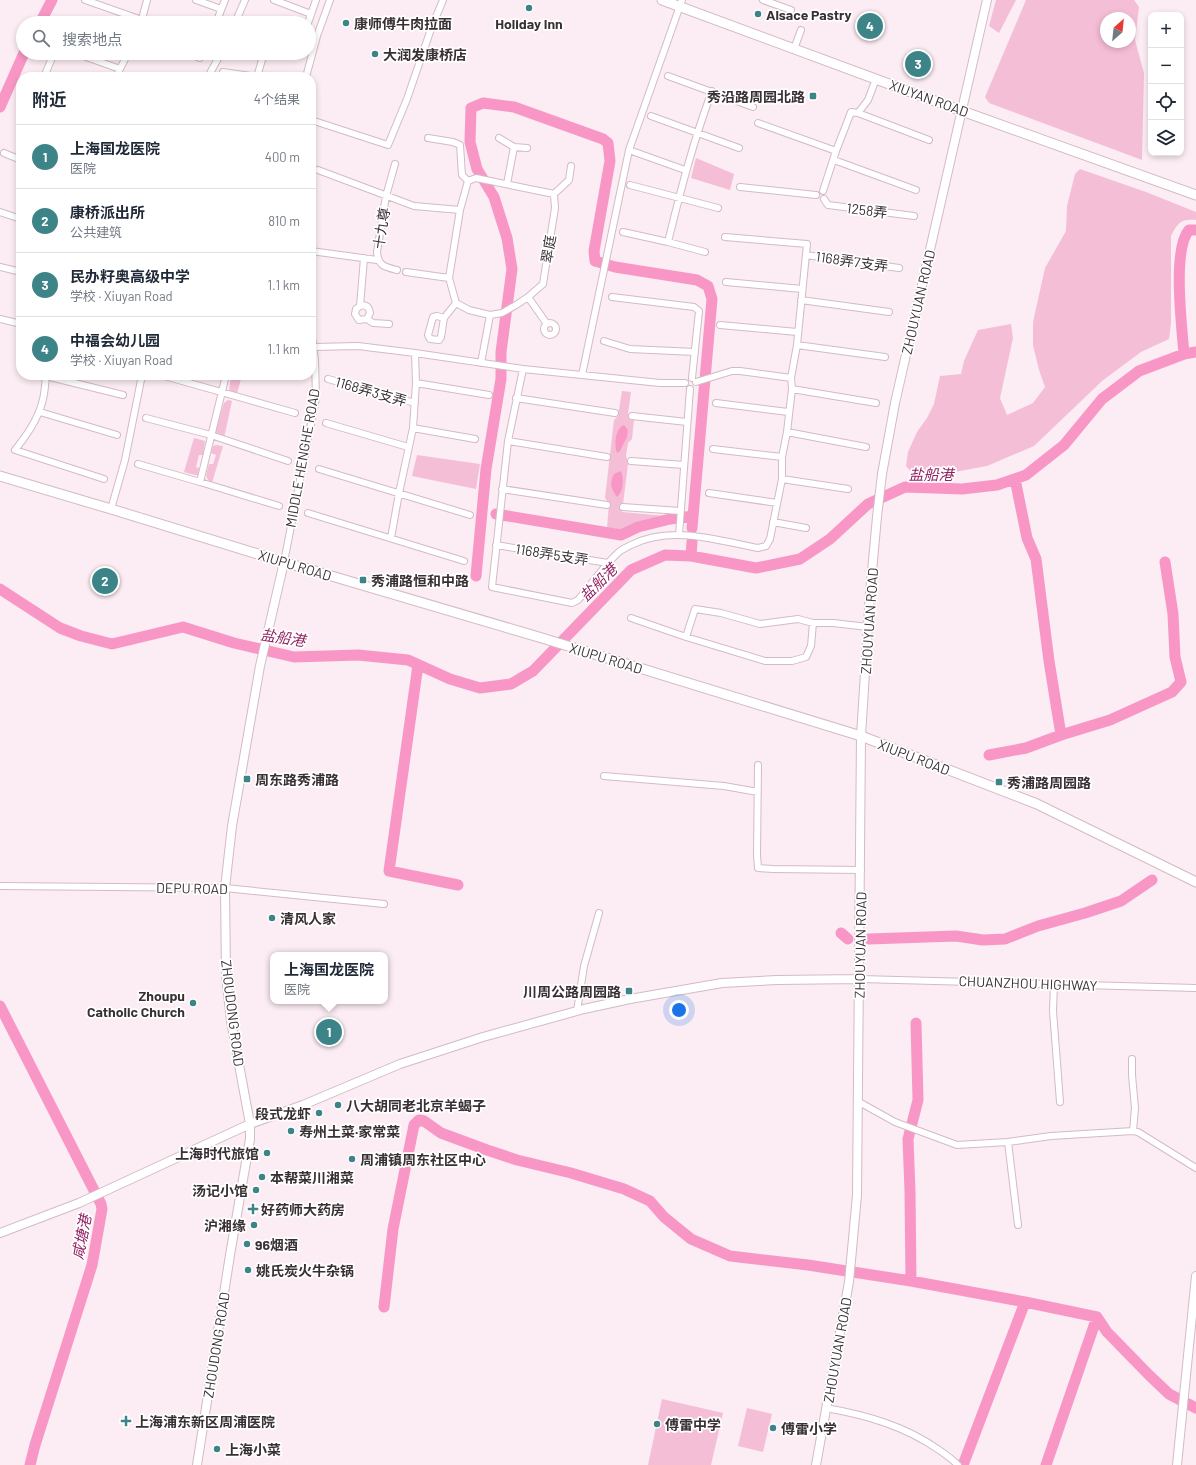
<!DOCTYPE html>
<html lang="zh">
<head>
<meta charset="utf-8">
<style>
  :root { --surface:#fff; --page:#f2f2f3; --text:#1f2937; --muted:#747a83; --line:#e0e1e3; --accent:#3c8488 }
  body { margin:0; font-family:Barlow,"Noto Sans SC",sans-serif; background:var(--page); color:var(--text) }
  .controls { position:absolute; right:12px; top:12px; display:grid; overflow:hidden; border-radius:8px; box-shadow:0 2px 6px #0003 }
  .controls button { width:36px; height:36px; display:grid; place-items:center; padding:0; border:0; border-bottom:1px solid var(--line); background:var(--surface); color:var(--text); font:20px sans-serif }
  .compass { position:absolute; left:1100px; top:12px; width:36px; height:36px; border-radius:50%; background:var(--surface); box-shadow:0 2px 6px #0003; rotate:27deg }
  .you { position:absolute; left:679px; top:1010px; width:14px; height:14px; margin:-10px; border:3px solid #fff; border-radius:50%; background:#1a73e8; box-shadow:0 0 0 6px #1a73e833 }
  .badge { display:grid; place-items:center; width:26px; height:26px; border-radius:50%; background:var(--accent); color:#fff; font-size:13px; font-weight:700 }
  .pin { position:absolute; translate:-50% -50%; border:2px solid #fff; box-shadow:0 1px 4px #0006 }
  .popup { position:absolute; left:270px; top:952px; width:118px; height:52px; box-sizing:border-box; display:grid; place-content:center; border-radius:8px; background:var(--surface); filter:drop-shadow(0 1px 3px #0005); font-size:13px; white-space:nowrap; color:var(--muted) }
  .popup b { font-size:15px; color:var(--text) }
  .popup::after { content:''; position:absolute; left:50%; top:100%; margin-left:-8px; border:8px solid transparent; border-top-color:var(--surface) }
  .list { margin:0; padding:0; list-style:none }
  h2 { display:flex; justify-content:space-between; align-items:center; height:52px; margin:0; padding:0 16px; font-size:17px }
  h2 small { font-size:13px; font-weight:400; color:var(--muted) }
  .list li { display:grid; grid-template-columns:26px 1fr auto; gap:12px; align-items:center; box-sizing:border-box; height:64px; padding:0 16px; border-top:1px solid var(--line) }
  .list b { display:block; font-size:15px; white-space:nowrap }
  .list p { margin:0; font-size:13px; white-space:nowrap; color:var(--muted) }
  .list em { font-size:13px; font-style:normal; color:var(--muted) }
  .icon { flex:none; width:22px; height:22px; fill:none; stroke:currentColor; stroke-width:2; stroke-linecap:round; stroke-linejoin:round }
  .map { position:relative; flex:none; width:1196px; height:1465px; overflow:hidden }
  .search { position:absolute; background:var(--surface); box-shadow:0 2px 6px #0003; left:16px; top:16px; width:300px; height:44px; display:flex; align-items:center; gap:10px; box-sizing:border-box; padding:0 14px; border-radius:22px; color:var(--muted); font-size:15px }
  .panel { position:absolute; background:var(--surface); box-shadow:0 2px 6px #0003; left:16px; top:72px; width:300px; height:308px; border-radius:16px }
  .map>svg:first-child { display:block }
</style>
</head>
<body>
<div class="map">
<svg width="1196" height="1465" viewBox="0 0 1196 1465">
  <rect width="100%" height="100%" fill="#fcecf3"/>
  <path fill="#f5bed7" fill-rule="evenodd" d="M996,0H1016L999,33L989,26Z
    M1026,0H1134L1139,7L1135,40L1144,73L1142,160L989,103L985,97ZM1106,18H1130V42H1106Z
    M696,158L734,174L730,190L691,178Z
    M1080,169L1146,192L1196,212V220C1180,219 1178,223 1171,236V323L1169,339L1141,352L1102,381L1034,446L987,466L949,473L911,472L906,466L908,452L917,432L927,418L934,404L940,376L961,374L964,361L978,330L1011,324L1013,338L1000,398L1007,415L1033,403L1045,387L1039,370L1033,345V322L1045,268L1066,231L1067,206L1075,174Z
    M231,375H242L237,394L229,392Z
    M622,391L631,392L628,413L629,419L634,420L632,439L628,443L626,455L628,464L622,512L666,516L646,522L632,524L619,531L607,529L609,503L605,498L614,420L618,416Z
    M228,400L232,401L224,438L216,434V429L224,403Z
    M194,438L205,441L203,455H199L196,467L199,468L198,475H195L184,472Z
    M216,445L223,446L212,483C203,477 207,473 209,464H213L216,455L211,453L213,446Z
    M417,455L480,464L476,489L412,476Z
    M662,1399L723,1413L711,1465H648Z
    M747,1408L772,1414L763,1452L738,1446Z"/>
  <path fill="#f897c6" d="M624,425L628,430L627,437L620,451L617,453C614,444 615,429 624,425Z
    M621,471C624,479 624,491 617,497C611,489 609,483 614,474Z"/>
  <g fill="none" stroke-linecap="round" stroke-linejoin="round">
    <path stroke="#f897c6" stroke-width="11" d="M40,23L52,0
      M0,107L24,53
      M1184,354C1182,328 1172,249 1189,230H1196
      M1015,479L1027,538L1036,559L1049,661L1061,735
      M496,514L621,535L638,527L670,519L693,516
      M691,556L692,542
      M476,576L486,469L501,379V352L512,269L507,238L494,197L477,169L470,142L471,108L483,103L514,107L603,139L608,143L610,161L594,251L595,261L615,267L697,280L708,286L712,299L692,528
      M0,589L60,628L81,636L112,644L183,627L234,643L294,657L358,655L408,660L450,679L480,688L511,684L533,671L631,570L665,555L691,556L756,568L800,559L830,539L868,504L905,487L962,489L997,485L1026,475L1064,445L1102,399L1139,371L1184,354L1196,352
      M418,665L389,871L458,885
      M989,755L1026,748L1061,735L1110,720L1172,692L1181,682L1175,657L1173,614L1165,562
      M841,933L848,939
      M869,939L956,936L983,940L1005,939L1038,926L1085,913L1121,901L1152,880
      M0,1006L101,1204L102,1209L92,1265L35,1445L30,1465
      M911,1281L910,1191L908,1139L918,1100L916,1023
      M384,1307L393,1229L414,1125L419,1120L424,1121L441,1133L487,1150L517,1160L571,1173L624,1189L650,1201L664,1217L691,1239L730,1256L808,1265L911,1281L1025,1302L1097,1317L1107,1332L1149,1375L1169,1394L1196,1408
      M963,1465L1025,1302
      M1046,1465L1097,1317"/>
    <defs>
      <path id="minor" d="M85,0L142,20
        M196,0L221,9
        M274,0L311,14
        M763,0L791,10
        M141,23L147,0
        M216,23L225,0
        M235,23L245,0
        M308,23L316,0
        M794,49L801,30
        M75,53L120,69
        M187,53L200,58L205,53
        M223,72L257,77
        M668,76L753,107
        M44,77L54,53
        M116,77L128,53
        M208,77L221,53
        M257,77L264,53
        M306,77L317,36L330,0
        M858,113L929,140
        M651,116L739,148
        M311,120L388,145L407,99L431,29L443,0
        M758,123L836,151
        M428,138L453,142L460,145L462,175L468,181
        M499,138L514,147L507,184
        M514,147L527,148
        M629,150L685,170
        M4,153L21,160
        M834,160L916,190
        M395,164L386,196L377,252C378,266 385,267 397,270
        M318,170L414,206L460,210
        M630,185L718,208
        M740,187L816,195
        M823,191L836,151L851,112L858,113L868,100L876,79
        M554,194L569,180L571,166
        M824,199L828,205L914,216
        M0,212L21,219
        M623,232L668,242L705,252
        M668,242C681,189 693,142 712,91
        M311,251L377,260
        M806,255L899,268
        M0,267L21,272
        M406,272L449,278
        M726,282L802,289
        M528,297L547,324
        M612,297L694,307L699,311L692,378
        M801,300L889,312
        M360,306C366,304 369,307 370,313L367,319L359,320L355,314L356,309L360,306L364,258
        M444,318L441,337L439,340L430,339L428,335L433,317L437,316L444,318L456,303
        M0,319L21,324
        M367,319L373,323L389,324
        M544 329a6 6 0 1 1 12 0a6 6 0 1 1-12 0Z
        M720,325L797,332
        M604,341L630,349L695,352
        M797,345L885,357
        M313,347L358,346L415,353L523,369L660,383H685
        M481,363L490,315L502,313L516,305L528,297L543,284L555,208L554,194L476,178L468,181L460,210L449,278L456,303L469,310L490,315
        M523,369L508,441L492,587L572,603L578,600C592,584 604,565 620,551C623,549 627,547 631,545C671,525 716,540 758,548L766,546L770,539L782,479V457L787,432L792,389L791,378L797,345L807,244L725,237
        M46,375C45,384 45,394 42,403C37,421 26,436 15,450L104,479
        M161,375L295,413
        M226,375L200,482L279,506
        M582,375L629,150L682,0
        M46,376L123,395
        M328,379L415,403
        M696,382L732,371H740L791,378
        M416,383L489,395
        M792,389L876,403
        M516,398L615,413
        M716,403L788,412
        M40,412L117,435
        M632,416L687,422
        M146,418L211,435L288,461
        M326,423L408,447
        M413,428L475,439
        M787,432L866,447
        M508,441L607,457
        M713,449L782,457
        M631,461L684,465
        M138,464L200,482
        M319,469L470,515
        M782,479L848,489
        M502,489L607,505
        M709,493L777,503
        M623,507L680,511
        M111,509L125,460L142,375
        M308,513L464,561
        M773,522L806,528
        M679,535L690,389
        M391,538L399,493L413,428L416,383L415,353
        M496,545L608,563
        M284,562L316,398L315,360L311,330
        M631,618L686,637L765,661H792L806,657L811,646L813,623
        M686,637L695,609L721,613L760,624L798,619L813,623H833L868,627
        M758,765L757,855L758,868L773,869L861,870
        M604,776L724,786L758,792
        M0,886L225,888L384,904
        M860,979L1196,988
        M1054,984L1053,1011L1060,1102
        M577,1011L584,966L599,913
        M1132,1059V1075L1135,1108L1133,1131
        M859,1102L895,1122L957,1145L1008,1142L1051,1136L1133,1131L1138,1132L1196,1168
        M1008,1142L1018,1225
        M826,1408C866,1415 905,1426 939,1450C945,1454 952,1459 958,1465"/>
      <path id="tertiary" d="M0,1233L79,1203L250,1124L303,1105L400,1064L483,1037L584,1009L630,999L722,983L777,980L860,979
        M197,1465L230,1255L250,1139V1124L245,1097L231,1021L226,975L225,888L232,826L260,666L284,562
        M816,1465L849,1282L857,1195L861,736L870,593L877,517L882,474L895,403L987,0
        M1177,1465L1196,1276"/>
      <path id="secondary" d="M662,0L962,111L1196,195
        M0,476L111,509L284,562L542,638L861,736L1037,804L1196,882"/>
    </defs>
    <use href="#minor" stroke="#d3bbc5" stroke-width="8"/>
    <use href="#tertiary" stroke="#d3bbc5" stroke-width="10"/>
    <use href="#secondary" stroke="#d3bbc5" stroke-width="11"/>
    <use href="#minor" stroke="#fff" stroke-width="6"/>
    <use href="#tertiary" stroke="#fff" stroke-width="8"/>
    <use href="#secondary" stroke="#fff" stroke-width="9"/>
  </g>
  <g fill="#3c8488" stroke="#fff" stroke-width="1.5">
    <circle cx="529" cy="8" r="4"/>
    <circle cx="758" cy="14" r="4"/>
    <circle cx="346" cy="23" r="4"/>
    <circle cx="375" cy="54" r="4"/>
    <rect x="809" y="92" width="8" height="8" rx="2"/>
    <rect x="359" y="576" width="8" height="8" rx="2"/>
    <rect x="243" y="775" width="8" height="8" rx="2"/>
    <rect x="995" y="778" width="8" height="8" rx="2"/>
    <circle cx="272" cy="918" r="4"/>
    <rect x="625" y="987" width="8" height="8" rx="2"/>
    <circle cx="193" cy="1003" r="4"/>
    <circle cx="338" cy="1105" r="4"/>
    <circle cx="319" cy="1113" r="4"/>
    <circle cx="291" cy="1131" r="4"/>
    <circle cx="267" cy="1153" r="4"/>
    <circle cx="352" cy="1159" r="4"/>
    <circle cx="262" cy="1177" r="4"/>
    <circle cx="256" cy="1190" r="4"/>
    <path d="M251 1203h4v4h4v4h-4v4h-4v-4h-4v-4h4z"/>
    <circle cx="254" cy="1225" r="4"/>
    <circle cx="247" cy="1244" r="4"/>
    <circle cx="248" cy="1270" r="4"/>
    <path d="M124 1415h4v4h4v4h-4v4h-4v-4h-4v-4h4z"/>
    <circle cx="657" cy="1424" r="4"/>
    <circle cx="773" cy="1428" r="4"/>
    <circle cx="217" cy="1449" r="4"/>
  </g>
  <g text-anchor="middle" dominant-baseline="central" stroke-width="3.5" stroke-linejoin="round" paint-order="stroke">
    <g font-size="14" font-weight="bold" fill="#393034" stroke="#fff" text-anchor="start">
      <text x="766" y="14">Alsace Pastry</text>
      <text x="354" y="23">康师傅牛肉拉面</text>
      <text x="529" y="23" text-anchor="middle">Holiday Inn</text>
      <text x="383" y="54">大润发康桥店</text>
      <text x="805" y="96" text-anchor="end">秀沿路周园北路</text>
      <text x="371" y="580">秀浦路恒和中路</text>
      <text x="255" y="779">周东路秀浦路</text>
      <text x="1007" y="782">秀浦路周园路</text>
      <text x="280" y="918">清风人家</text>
      <text x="621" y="991" text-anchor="end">川周公路周园路</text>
      <text x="185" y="995" text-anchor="end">Zhoupu<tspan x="185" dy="16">Catholic Church</tspan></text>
      <text x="346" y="1105">八大胡同老北京羊蝎子</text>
      <text x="311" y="1113" text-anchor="end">段式龙虾</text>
      <text x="299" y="1131">寿州土菜·家常菜</text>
      <text x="259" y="1153" text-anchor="end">上海时代旅馆</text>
      <text x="360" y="1159">周浦镇周东社区中心</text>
      <text x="270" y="1177">本帮菜川湘菜</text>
      <text x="248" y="1190" text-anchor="end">汤记小馆</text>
      <text x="261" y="1209">好药师大药房</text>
      <text x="246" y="1225" text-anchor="end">沪湘缘</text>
      <text x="255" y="1244">96烟酒</text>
      <text x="256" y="1270">姚氏炭火牛杂锅</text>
      <text x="135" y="1421">上海浦东新区周浦医院</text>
      <text x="665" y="1424">傅雷中学</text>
      <text x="781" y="1428">傅雷小学</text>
      <text x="225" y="1449">上海小菜</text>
    </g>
    <g font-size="14" fill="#393034" stroke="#fff">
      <text transform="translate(929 98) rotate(20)">XIUYAN ROAD</text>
      <text transform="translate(867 210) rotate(7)">1258弄</text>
      <text transform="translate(381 228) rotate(-81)">十九尊</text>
      <text transform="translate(548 249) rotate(-81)">翠庭</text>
      <text transform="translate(852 261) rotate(8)">1168弄7支弄</text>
      <text transform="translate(918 302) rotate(-77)">ZHOUYUAN ROAD</text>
      <text transform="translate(371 391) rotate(16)">1168弄3支弄</text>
      <text transform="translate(302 458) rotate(-80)">MIDDLE HENGHE ROAD</text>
      <text transform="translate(552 554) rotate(9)">1168弄5支弄</text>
      <text transform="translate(295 565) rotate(17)">XIUPU ROAD</text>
      <text transform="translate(869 621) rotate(-86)">ZHOUYUAN ROAD</text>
      <text transform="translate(606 658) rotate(17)">XIUPU ROAD</text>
      <text transform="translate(914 757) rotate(21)">XIUPU ROAD</text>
      <text transform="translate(192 888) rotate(1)">DEPU ROAD</text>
      <text transform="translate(860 945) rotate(-89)">ZHOUYUAN ROAD</text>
      <text transform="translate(1028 983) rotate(2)">CHUANZHOU HIGHWAY</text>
      <text transform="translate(233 1013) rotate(83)">ZHOUDONG ROAD</text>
      <text transform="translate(216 1345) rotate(-81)">ZHOUDONG ROAD</text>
      <text transform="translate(837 1350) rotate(-80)">ZHOUYUAN ROAD</text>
    </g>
    <g font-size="15" font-style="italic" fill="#922263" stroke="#fff">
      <text x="931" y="474">盐船港</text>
      <text transform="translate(598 582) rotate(-45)">盐船港</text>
      <text transform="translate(283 637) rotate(9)">盐船港</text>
      <text transform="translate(81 1237) rotate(-79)">咸塘港</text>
    </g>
  </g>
</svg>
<div class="controls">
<button>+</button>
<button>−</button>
<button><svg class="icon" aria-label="locate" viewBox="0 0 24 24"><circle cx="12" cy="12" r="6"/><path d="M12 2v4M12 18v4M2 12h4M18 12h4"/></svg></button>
<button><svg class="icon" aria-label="layers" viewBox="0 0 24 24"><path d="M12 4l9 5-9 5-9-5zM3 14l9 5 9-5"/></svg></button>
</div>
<svg class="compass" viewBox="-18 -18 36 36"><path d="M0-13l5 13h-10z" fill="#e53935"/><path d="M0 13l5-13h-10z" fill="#747a83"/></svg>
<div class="you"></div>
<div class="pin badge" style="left:329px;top:1032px">1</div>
<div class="popup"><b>上海国龙医院</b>医院</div>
<div class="pin badge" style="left:105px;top:581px">2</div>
<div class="pin badge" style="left:918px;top:64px">3</div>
<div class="pin badge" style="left:870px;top:26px">4</div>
<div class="search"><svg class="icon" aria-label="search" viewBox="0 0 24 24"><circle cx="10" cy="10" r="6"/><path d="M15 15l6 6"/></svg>搜索地点</div>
<section class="panel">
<h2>附近<small>4个结果</small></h2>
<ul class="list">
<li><span class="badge">1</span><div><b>上海国龙医院</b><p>医院</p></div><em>400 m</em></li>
<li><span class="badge">2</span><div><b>康桥派出所</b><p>公共建筑</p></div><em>810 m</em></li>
<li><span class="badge">3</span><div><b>民办籽奥高级中学</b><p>学校 · Xiuyan Road</p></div><em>1.1 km</em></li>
<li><span class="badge">4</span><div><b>中福会幼儿园</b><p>学校 · Xiuyan Road</p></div><em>1.1 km</em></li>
</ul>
</section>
</div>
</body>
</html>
